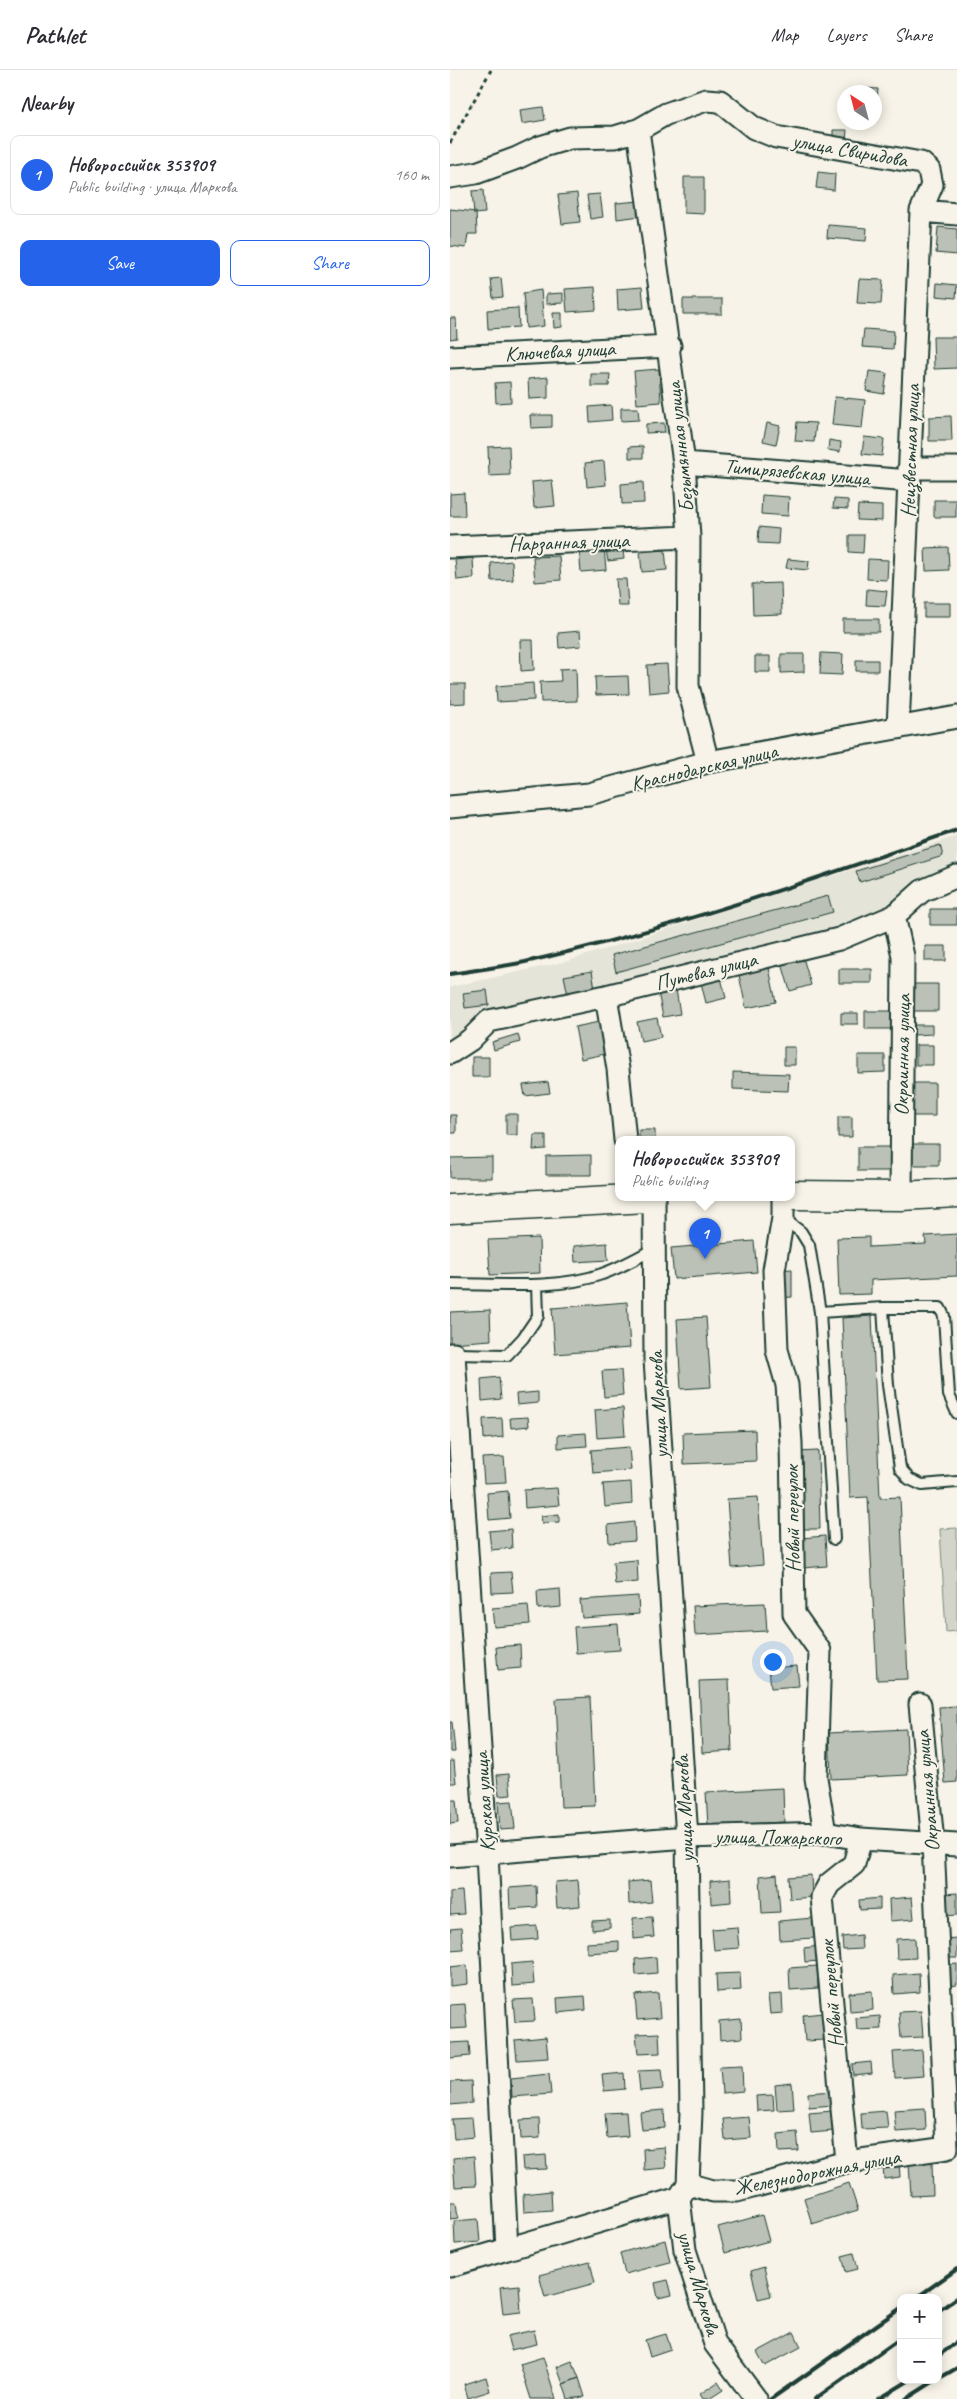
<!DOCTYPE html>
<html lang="en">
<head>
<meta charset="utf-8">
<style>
  :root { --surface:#fff; --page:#f7f7f7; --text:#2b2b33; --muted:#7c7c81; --line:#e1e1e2; --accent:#2563eb }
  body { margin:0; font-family:Caveat,sans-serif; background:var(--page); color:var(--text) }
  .controls { position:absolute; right:15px; bottom:15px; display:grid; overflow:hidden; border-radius:10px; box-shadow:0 2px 12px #0003 }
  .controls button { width:45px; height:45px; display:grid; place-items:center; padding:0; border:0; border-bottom:1px solid var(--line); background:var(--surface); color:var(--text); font:25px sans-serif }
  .compass { position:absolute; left:387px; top:15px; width:45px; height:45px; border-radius:50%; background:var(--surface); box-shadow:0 2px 12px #0003; rotate:324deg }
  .you { position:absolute; left:322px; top:1591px; width:18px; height:18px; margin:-12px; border:4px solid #fff; border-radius:50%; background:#1a73e8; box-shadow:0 0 0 8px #1a73e833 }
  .badge { display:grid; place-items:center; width:32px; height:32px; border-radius:50%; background:var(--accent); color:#fff; font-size:16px; font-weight:700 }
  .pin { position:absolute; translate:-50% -41px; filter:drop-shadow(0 1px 2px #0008) }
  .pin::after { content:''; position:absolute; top:26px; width:18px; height:15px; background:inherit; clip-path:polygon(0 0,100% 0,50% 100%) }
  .popup { position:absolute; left:165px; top:1066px; width:180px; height:65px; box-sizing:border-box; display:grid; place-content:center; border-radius:10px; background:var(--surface); filter:drop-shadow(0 1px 4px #0005); font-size:16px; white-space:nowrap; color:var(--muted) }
  .popup b { font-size:19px; color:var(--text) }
  .popup::after { content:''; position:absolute; left:50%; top:100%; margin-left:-10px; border:10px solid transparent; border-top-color:var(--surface) }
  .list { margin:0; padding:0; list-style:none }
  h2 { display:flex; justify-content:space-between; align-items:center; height:65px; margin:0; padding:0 20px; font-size:21px }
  h2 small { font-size:16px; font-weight:400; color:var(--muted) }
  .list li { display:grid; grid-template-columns:32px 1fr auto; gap:15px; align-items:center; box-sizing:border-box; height:80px; margin:0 10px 10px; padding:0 10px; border:1px solid var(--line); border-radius:10px }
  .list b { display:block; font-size:19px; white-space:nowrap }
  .list p { margin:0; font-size:16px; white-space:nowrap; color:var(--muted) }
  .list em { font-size:16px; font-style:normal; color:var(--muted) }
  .actions { display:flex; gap:10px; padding:15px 20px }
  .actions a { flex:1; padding:11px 0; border:1px solid var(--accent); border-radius:10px; text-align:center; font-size:18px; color:var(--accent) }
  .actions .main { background:var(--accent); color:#fff }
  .map { position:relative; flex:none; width:507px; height:2329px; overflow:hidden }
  header { display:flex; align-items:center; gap:30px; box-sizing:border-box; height:70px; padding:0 25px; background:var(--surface); border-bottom:1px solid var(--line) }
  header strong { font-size:24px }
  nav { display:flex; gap:28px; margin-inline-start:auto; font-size:18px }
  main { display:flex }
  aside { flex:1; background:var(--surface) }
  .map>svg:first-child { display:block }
</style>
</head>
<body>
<header>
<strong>Pathlet</strong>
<nav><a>Map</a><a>Layers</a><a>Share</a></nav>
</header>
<main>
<aside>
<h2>Nearby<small></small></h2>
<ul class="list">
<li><span class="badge">1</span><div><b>Новороссийск 353909</b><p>Public building · улица Маркова</p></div><em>160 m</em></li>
</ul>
<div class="actions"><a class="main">Save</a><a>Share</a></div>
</aside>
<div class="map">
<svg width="507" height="2329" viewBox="0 0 507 2329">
  <rect width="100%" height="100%" fill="#f7f3e8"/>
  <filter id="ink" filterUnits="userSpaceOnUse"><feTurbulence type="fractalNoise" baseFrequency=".02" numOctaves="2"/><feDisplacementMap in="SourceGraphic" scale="10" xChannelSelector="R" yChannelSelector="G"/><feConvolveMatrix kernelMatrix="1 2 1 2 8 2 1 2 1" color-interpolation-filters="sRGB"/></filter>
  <g filter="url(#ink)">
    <path fill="#e5e4d9" d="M507,766V794L425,846L171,916L30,946L0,971V917L118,891Z"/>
    <path fill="#d3d5ca" stroke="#79897f" d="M507,1458V1561L496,1562L490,1459Z"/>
    <path fill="#bbc1b6" stroke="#1f3d34" d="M413,18L428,19L426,42L424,41V22H412Z
      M93,37L95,50L72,54L70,40Z
      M383,60H397L396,72L383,71Z
      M368,102L385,104L384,120L366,118Z
      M234,107H254V144L234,143Z
      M33,120L35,143L24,144L22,121Z
      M127,123L130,152L112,154L108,125Z
      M150,124L153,147L140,149L137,125Z
      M190,131L191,146L167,149L166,133Z
      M0,139L26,142L27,164H18L16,178L0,176Z
      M378,155L417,158L416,171L377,168Z
      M488,157L507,159V185L486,183Z
      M51,208L53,227L43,228L41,209Z
      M409,209L433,210L431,234L407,233Z
      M487,213L507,215L506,228L486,226Z
      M145,217L146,240L117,242L115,219Z
      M192,217L194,238L168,240L167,219Z
      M91,220L94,256L76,258L73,223Z
      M113,223V233L96,234V224Z
      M233,229H272V244H233Z
      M68,238L69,257L38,259L37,240Z
      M103,243H112V257L104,258Z
      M0,248H6L7,268L0,269Z
      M414,259L444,261L443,279L412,277Z
      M483,267H507V298L484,299Z
      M209,299L211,332L187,334L184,301Z
      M419,301L437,303L434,324L416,321Z
      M141,304H160L159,316H141Z
      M98,307V328L79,329L78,309Z
      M60,312L61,332L46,333L45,313Z
      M385,327L415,330L412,358L382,355Z
      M161,335L162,350L140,352L139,337Z
      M171,338H188L189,350L171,351Z
      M80,345H102V357L81,358Z
      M501,346L502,371H479V347Z
      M347,352L366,353L364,372L345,371Z
      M214,353L215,362L196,363V354Z
      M317,353L330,356L326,374L313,371Z
      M414,367L434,369L432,386L412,384Z
      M379,370L391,372L390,382L378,380Z
      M59,376L60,405L39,406L38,377Z
      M193,376V388H179V377Z
      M154,391L156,415L137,417L135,393Z
      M102,410L105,436L84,438L82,412Z
      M193,412L194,433L172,434L171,414Z
      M14,423L15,446H0V424Z
      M312,425L339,427L338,446L311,444Z
      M384,429L398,430V439L383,438Z
      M484,430H506V447H484Z
      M408,435L432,436V451L407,450Z
      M309,457L329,459L328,474L308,473Z
      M399,465H414L413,483L399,482Z
      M154,477L156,500L131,502L129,479Z
      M498,477L499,500L476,501L475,478Z
      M173,478L174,489L158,491L156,480Z
      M215,480L217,500L192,502L190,482Z
      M109,486L111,510L85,512L83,487Z
      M23,488L24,508L7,510L5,490Z
      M338,489L359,491L358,500L336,498Z
      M418,489L438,490L437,510L417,509Z
      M62,491L63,510L42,511L41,493Z
      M166,509H176L178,536H168Z
      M331,513L332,544L303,545L302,514Z
      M417,519L437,521L435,536L416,535Z
      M474,533H500V547H474Z
      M393,549H429V562H393Z
      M130,561L131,576L109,578L108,563Z
      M70,570H83L84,600L71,601Z
      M371,583L393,584L392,605L370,604Z
      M331,584H354V602L331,603Z
      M305,586H320V602H305Z
      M406,590H428V601H406Z
      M217,594L219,621L199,623L197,595Z
      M126,598L127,631L91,632L90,612L111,611L110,599Z
      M178,606L179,624L146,625L145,607Z
      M83,613L84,630L47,632L46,616Z
      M0,614H15V633L0,634Z
      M490,775L493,786L410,812L406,801Z
      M378,826L383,842L166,902L162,885Z
      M480,839H507V855H480Z
      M475,876H496V891H475Z
      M352,884L361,915L340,921L331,890Z
      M319,898L326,932L296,938L289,905Z
      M389,899H422V913H389Z
      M142,901L145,919L118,925L114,906Z
      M271,908L276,928L256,933L251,913Z
      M225,913L230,944L213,947L207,917Z
      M464,914H488V941H464Z
      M37,920L39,935L15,938L13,923Z
      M415,941H442V959H415Z
      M391,943H408V954H391Z
      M207,948L211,967L191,971L187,952Z
      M149,952L155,984L131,989L125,957Z
      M464,955H482V964L464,965Z
      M68,964L70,972L44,980L42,972Z
      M466,975H483V995H466Z
      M334,977H345V995H334Z
      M408,985H435V1002L408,1003Z
      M22,987H39V1007H22Z
      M283,1002L339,1004L338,1021L283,1019Z
      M98,1012L100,1023L75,1026L73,1015Z
      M462,1013H485V1046H462Z
      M56,1044H67V1065H56Z
      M0,1045H6V1063H0Z
      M388,1047H402V1067H388Z
      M189,1060H205V1070H189Z
      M84,1065H96V1079L83,1080Z
      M460,1074H489V1095H460Z
      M408,1077H442V1101H408Z
      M141,1085V1105H96V1086Z
      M42,1087V1108H0V1088Z
      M507,1164V1206L421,1210V1224L389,1225L387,1168L419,1167V1177L476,1174L475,1166Z
      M89,1168L90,1203L40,1205L38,1170Z
      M304,1171L307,1202L224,1209L221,1178Z
      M157,1173L158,1190L125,1192L124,1176Z
      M342,1199V1227L330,1228L328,1200Z
      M177,1232L180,1278L105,1284L102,1238Z
      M40,1240L41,1270L0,1273V1242Z
      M422,1246L430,1428L450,1427L458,1609L427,1610L418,1427L400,1428L392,1248Z
      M256,1247L261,1317L231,1319L227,1249Z
      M171,1300L173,1325L154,1327L152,1301Z
      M49,1307L51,1329L32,1331L31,1309Z
      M88,1322V1333L67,1335L66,1324Z
      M173,1338L175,1366L147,1368L145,1340Z
      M78,1347L79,1356L61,1358L60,1348Z
      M52,1348L53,1367L34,1369L33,1349Z
      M305,1360L306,1391L234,1394L233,1363Z
      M136,1363L137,1376L108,1378V1365Z
      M179,1377L181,1400L143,1403L141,1380Z
      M368,1381L370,1459H350L348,1382Z
      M54,1387L56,1412L34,1413L32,1388Z
      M181,1412L182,1434L155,1437L153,1414Z
      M107,1418L109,1435L75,1438L74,1420Z
      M58,1421L60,1448L39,1450L37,1423Z
      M308,1427L313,1495L282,1498L277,1429Z
      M109,1444V1452L92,1453L91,1446Z
      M184,1452L185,1471L159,1473L158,1455Z
      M61,1459L62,1478L41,1480L39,1461Z
      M375,1466L377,1496L353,1498L351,1468Z
      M187,1490L188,1512L165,1514L163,1492Z
      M61,1502L63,1522L42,1523L41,1503Z
      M110,1519L111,1537L88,1539L87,1521Z
      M188,1526L189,1544L132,1548L130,1530Z
      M315,1533L317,1561L245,1565L243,1536Z
      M78,1535L80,1554L44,1557L42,1538Z
      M168,1554L170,1580L126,1583L124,1557Z
      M70,1575L71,1598L48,1600L46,1577Z
      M347,1596L349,1616L321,1618L319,1598Z
      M279,1610L282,1681L252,1683L249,1611Z
      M140,1627L145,1736L111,1737L106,1629Z
      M507,1636V1712L495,1713L489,1637Z
      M0,1652H2L5,1682H0Z
      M456,1659L458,1705L381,1709L379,1663Z
      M0,1691H4L6,1713H0Z
      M59,1704L61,1725L49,1726L47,1705Z
      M333,1718L334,1752L258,1756L256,1722Z
      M0,1730H6L8,1753L0,1754Z
      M62,1731L65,1759L50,1760L48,1732Z
      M327,1804L330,1842L312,1843L310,1806Z
      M361,1805L362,1827L340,1829L338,1807Z
      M280,1809L281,1832L261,1834L260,1811Z
      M128,1810L130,1836L107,1838L105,1812Z
      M200,1810L202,1832L179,1834L178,1812Z
      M86,1816L87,1837L60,1839L59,1818Z
      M12,1821L14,1844L0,1845V1822Z
      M507,1823V1845L494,1846L493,1824Z
      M462,1827L464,1849L440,1851L439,1829Z
      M430,1828V1839L410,1840L409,1830Z
      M202,1847L204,1867L184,1869L183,1848Z
      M363,1848L365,1868L330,1870L329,1851Z
      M160,1850V1858L142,1860V1851Z
      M87,1856L88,1869L62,1871L61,1858Z
      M287,1857L289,1878L264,1880L262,1859Z
      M11,1858L13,1879L0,1880V1859Z
      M411,1865L412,1879L393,1880L392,1867Z
      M465,1868L466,1888L447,1889L446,1869Z
      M507,1868V1888H497L495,1869Z
      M169,1871V1881L137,1883V1873Z
      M369,1876L371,1891L355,1892L354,1878Z
      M206,1887L207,1903L186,1905L185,1889Z
      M82,1892L84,1914L62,1916L61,1894Z
      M507,1894V1915L498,1916L497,1895Z
      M17,1895L18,1914L0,1916V1897Z
      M367,1896L368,1918L340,1920L339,1898Z
      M290,1903L291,1920L267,1922L266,1904Z
      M469,1903L470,1922L444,1924L443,1905Z
      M422,1921L423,1940L400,1942L399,1923Z
      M208,1923L210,1948L187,1950L185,1925Z
      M332,1924L333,1943L320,1944L318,1925Z
      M135,1926L136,1940L108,1943L107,1928Z
      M83,1929L85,1951L65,1952L63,1930Z
      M15,1934L17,1958L0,1959V1935Z
      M471,1941L473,1967L451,1968L449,1942Z
      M373,1943L375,1970L355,1971L353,1945Z
      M430,1946L431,1959L407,1960L406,1948Z
      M291,1949L292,1968L270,1970L269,1951Z
      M209,1963L210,1983L188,1984L186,1964Z
      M96,1967L98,1988L67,1990L65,1970Z
      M19,1972L20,1986L0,1988V1973Z
      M472,1980L474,2006L445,2008L443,1982Z
      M421,1992L422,2003L403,2005L402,1994Z
      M292,1996L293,2021L272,2023L270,1997Z
      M211,2000L213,2019L190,2021L188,2001Z
      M174,2003L175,2019L154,2021L152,2005Z
      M99,2004L101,2024L62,2027L61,2008Z
      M21,2011L22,2033L0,2035V2012Z
      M342,2013L344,2039L327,2040L325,2015Z
      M382,2021L383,2035L359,2037L358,2023Z
      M323,2025L324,2040L307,2041L306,2026Z
      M475,2038L476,2060L446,2062L444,2040Z
      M214,2040L215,2058L192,2060L190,2042Z
      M382,2041L383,2061L361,2063L359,2043Z
      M436,2041L438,2058L412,2059L411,2043Z
      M176,2042L178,2066L157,2068L155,2043Z
      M299,2047L301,2068L275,2070L273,2049Z
      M22,2048L24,2067L4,2069L2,2049Z
      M89,2049L90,2068L71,2069L70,2050Z
      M347,2062L349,2081L329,2082L328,2064Z
      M214,2077L216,2098L194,2100L193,2079Z
      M96,2085L97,2099L73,2100L72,2087Z
      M24,2086L26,2116L5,2117L3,2088Z
      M482,2092L483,2125L461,2126L459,2093Z
      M449,2093L450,2107L434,2109L433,2095Z
      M399,2113L408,2140L362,2154L354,2128Z
      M101,2121L102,2140L74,2142L73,2124Z
      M0,2132H6L8,2148L0,2149Z
      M312,2145L319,2171L275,2183L268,2157Z
      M28,2149L30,2172L5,2174L4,2151Z
      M215,2170L220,2192L175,2204L170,2183Z
      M404,2183L408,2199L396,2202L392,2186Z
      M140,2192L145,2213L95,2227L89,2205Z
      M314,2197L321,2226L308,2229L301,2201Z
      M218,2210L222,2225L208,2228L205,2213Z
      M69,2215L71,2242L53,2244L50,2217Z
      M84,2260L87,2274L61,2280L57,2266Z
      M344,2262L351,2277L315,2296L307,2282Z
      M216,2264L221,2279L200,2286L195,2270Z
      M93,2287L106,2329H81L70,2294Z
      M122,2291L129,2308L113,2314L107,2297Z
      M36,2307L40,2321L18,2328L14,2314Z
      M129,2308L135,2327L118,2329L113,2314Z
      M268,2312L273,2320L259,2329H253L250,2324Z"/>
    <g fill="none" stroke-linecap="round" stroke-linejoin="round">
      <defs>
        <path id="service" d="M333,1148L351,1162L359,1175L370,1242L384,1469
          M0,1214C47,1214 108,1220 152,1204C170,1198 187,1188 204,1179
          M370,1242L433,1238
          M4,1284L57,1285L73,1268L88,1246L87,1215
          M507,1343L499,1325L494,1246L490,1238H433L438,1315L450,1398L459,1409L472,1415L507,1412"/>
        <path id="minor" d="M188,60L234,393L239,467L238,616L258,692
          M0,107L26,103L67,88L90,77L120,68L165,67L188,60L216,44L256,30L270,31L304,58L326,67L471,93L479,100L482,115L471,141
          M0,287L220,276
          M234,393L460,411
          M459,398H507
          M0,477L239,467
          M448,658L471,141L507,144
          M0,737L139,724L258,692L507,647
          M444,846L453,886L451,1126
          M156,926L168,999L175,1070
          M0,983L20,970L39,951L156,926L389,869L444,846L472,821L507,806
          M204,1128L205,1290L237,1767L241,2042L238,2114L229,2128L235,2180L265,2274L306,2329
          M333,1128V1148L324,1200L327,1280L337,1315L341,1373L344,1544L370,1581L366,1708L375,1763
          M0,1284H4L37,1784L57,2179
          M0,1786L237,1767L375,1763L411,1769L507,1775
          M397,2092L372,1827L379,1814L404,1794L411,1769
          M238,2114L263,2121H287L397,2092L497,2078L483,1773L470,1634
          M0,2196L229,2128"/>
        <path id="primary" d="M341,1125L451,1126L507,1123
          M0,1139L197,1128"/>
      </defs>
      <use href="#service" stroke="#1f3d34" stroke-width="14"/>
      <use href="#minor" stroke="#1f3d34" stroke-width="25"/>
      <use href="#primary" stroke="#1f3d34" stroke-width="31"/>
      <path stroke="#1f3d34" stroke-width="3" stroke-dasharray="4 4" stroke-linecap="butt" d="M0,73L41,0"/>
      <use href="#service" stroke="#f7f3e8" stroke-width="10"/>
      <use href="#minor" stroke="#f7f3e8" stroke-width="21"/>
      <use href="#primary" stroke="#f7f3e8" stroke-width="28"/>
      <path stroke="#1f3d34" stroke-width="4" d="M0,904C25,900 50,897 75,892C222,859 365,809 507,760
        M466,2228L507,2199
        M488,2241L507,2228
        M488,2286L507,2272
        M488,2309L507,2298
        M321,2329L451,2238
        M365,2329L451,2268
        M429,2329L460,2310
        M456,2329L486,2310"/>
    </g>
  </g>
  <g text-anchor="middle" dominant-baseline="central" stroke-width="4" stroke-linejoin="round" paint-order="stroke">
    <g font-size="21" fill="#1f3d34" stroke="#f7f3e8">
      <text transform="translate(400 80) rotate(10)">улица Свиридова</text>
      <text transform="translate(110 281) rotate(-3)">Ключевая улица</text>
      <text transform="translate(230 377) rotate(-96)">Безымянная улица</text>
      <text transform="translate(460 381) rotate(-88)">Неизвестная улица</text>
      <text transform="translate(347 402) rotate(5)">Тимирязевская улица</text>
      <text transform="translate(119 472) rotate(-2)">Нарзанная улица</text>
      <text transform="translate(254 697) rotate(-13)">Краснодарская улица</text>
      <text transform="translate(256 901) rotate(-14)">Путевая улица</text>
      <text transform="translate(452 985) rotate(-89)">Окраинная улица</text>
      <text transform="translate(208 1335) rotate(-93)">улица Маркова</text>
      <text transform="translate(342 1449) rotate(-91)">Новый переулок</text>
      <text transform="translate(477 1721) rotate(-95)">Окраинная улица</text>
      <text transform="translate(34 1732) rotate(-94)">Курская улица</text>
      <text transform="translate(234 1739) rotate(-93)">улица Маркова</text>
      <text transform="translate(328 1767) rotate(1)">улица Пожарского</text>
      <text transform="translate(381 1924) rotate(-95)">Новый переулок</text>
      <text transform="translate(367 2102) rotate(-11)">Железнодорожная улица</text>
      <text transform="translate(249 2213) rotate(74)">улица Маркова</text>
    </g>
  </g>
</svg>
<div class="controls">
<button>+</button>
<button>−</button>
</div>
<svg class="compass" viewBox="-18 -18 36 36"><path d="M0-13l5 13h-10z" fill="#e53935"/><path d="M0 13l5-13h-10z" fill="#7c7c81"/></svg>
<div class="you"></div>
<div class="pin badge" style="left:255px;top:1189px">1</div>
<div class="popup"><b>Новороссийск 353909</b>Public building</div>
</div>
</main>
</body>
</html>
